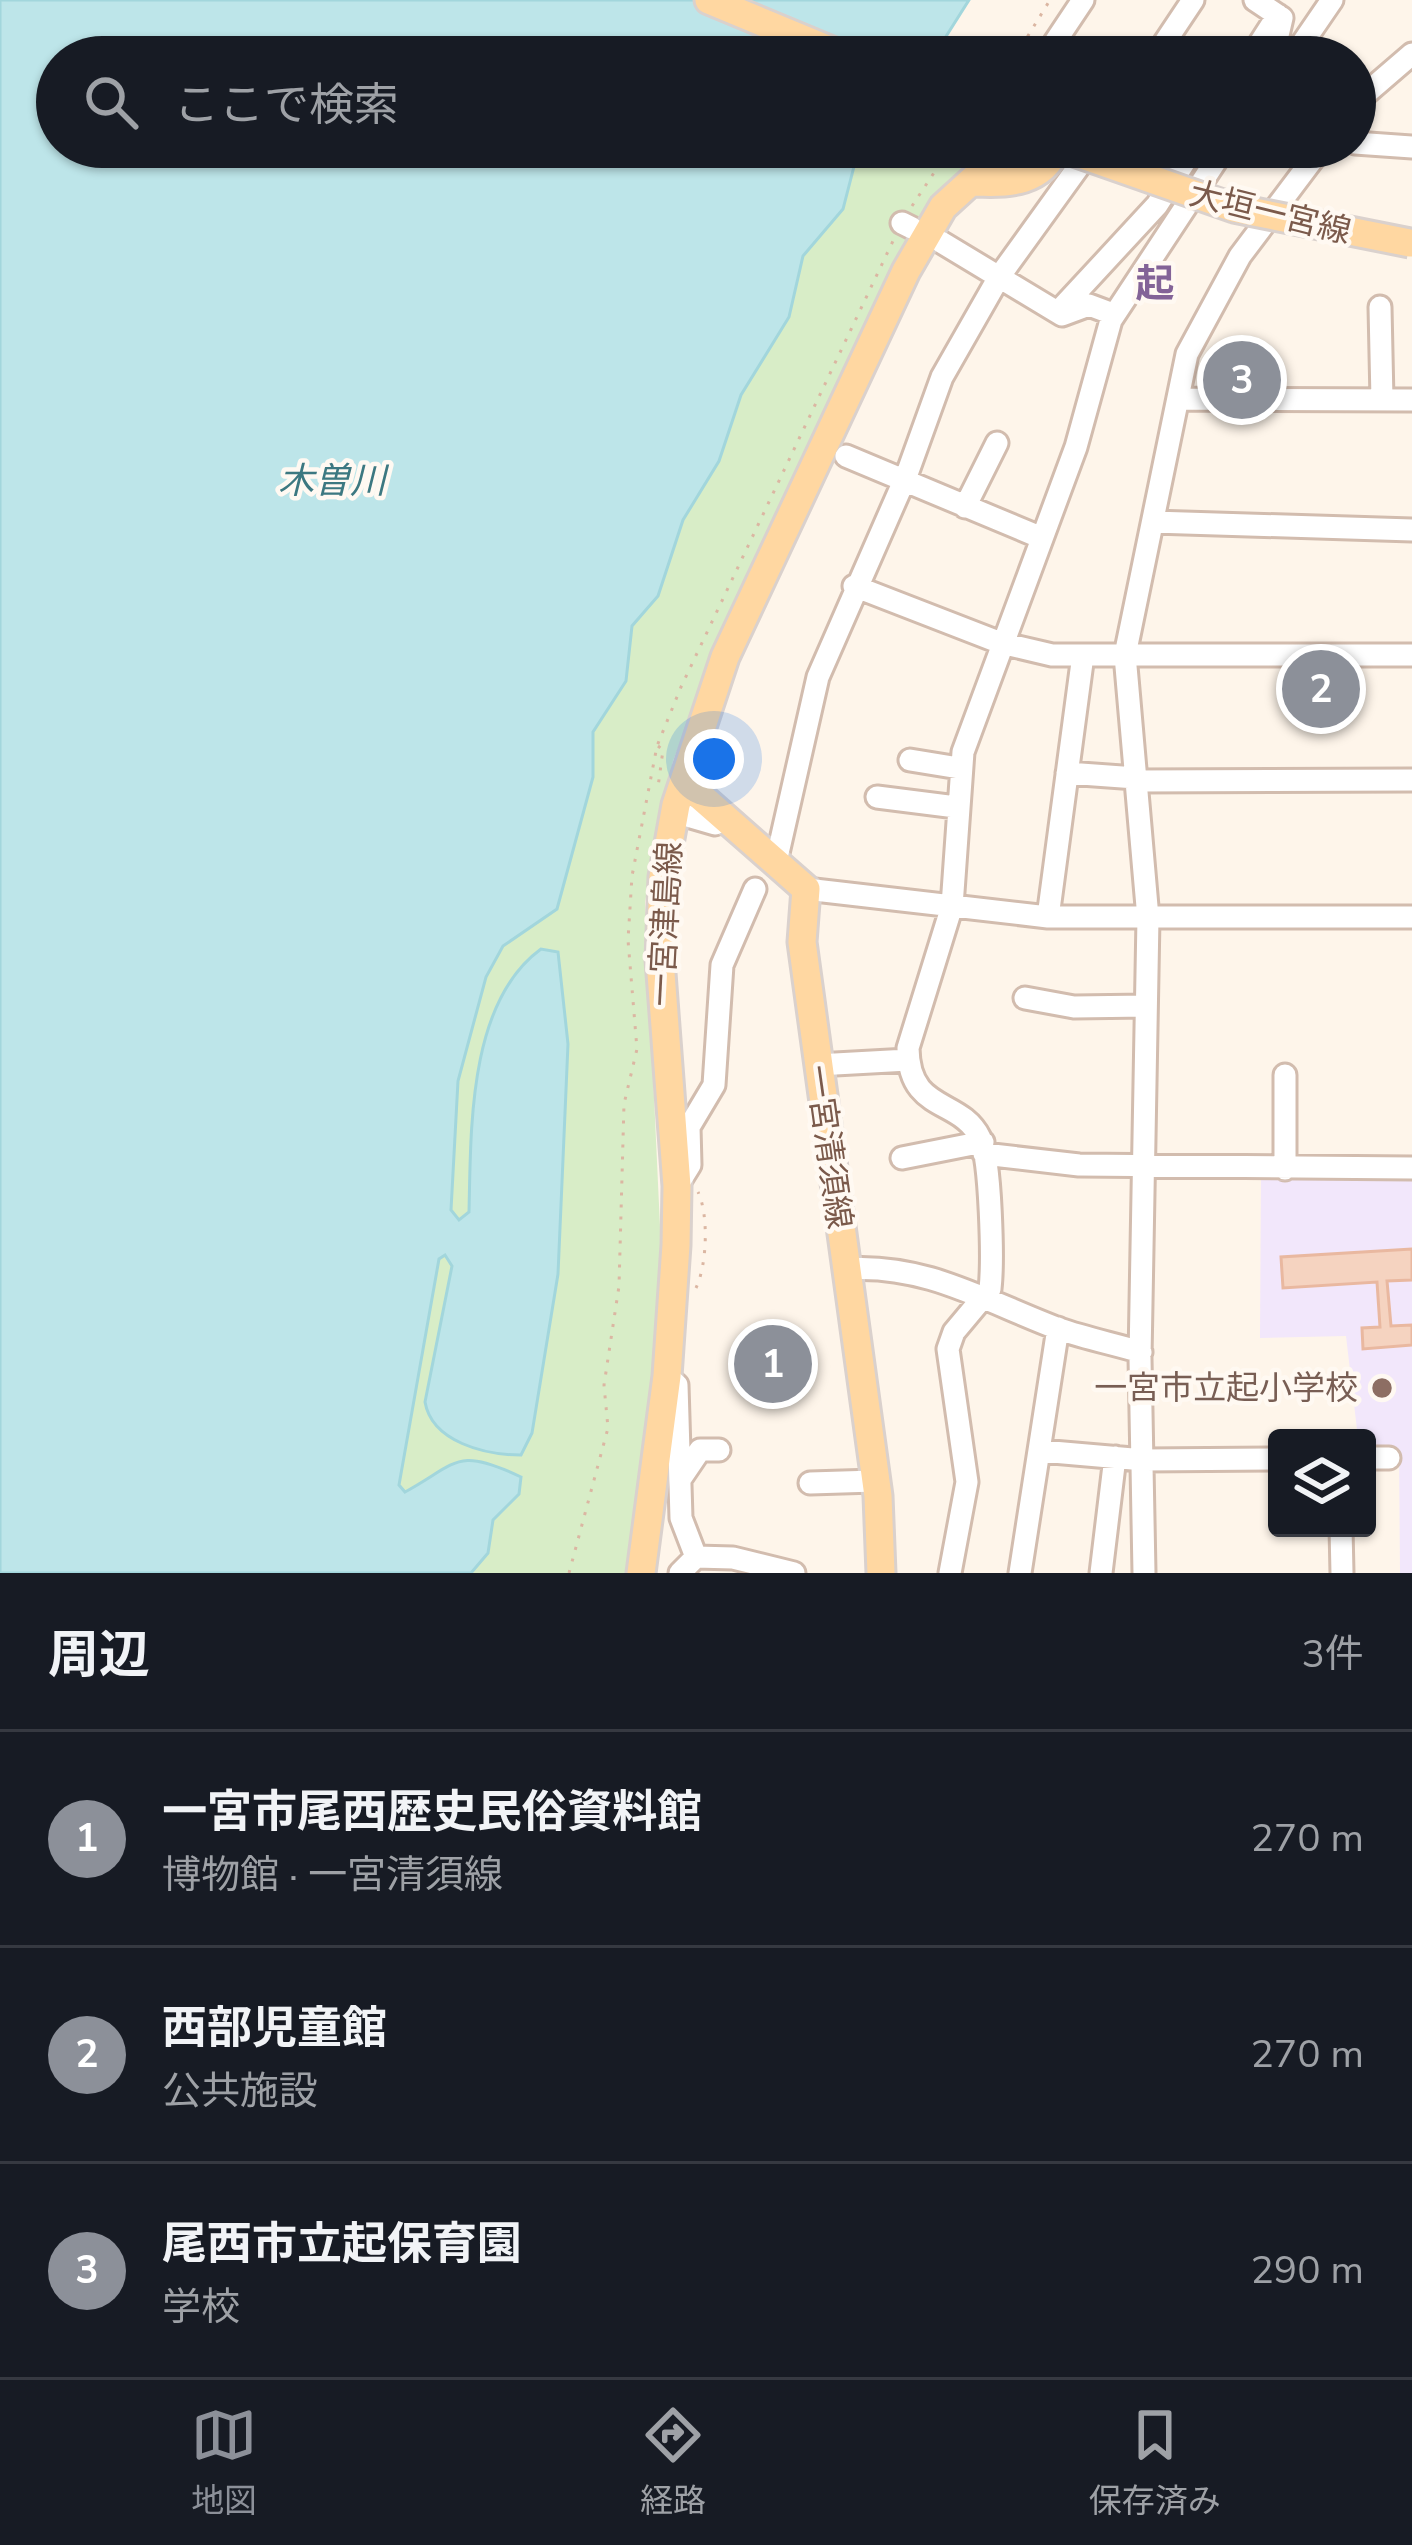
<!DOCTYPE html>
<html lang="ja">
<head>
<meta charset="utf-8">
<style>
  :root { --surface:#171b24; --page:#20242c; --text:#f1f3f6; --muted:#9ea1a6; --line:#363941; --accent:#8c9099 }
  body { margin:0; font-family:"Nunito Sans","Noto Sans JP",sans-serif; background:var(--page); color:var(--text) }
  .controls { position:absolute; right:36px; bottom:36px; display:grid; overflow:hidden; border-radius:12px; box-shadow:0 3px 9px #0004 }
  .controls button { width:108px; height:108px; display:grid; place-items:center; padding:0; border:0; border-bottom:3px solid var(--line); background:var(--surface); color:var(--text); font:60px sans-serif }
  .you { position:absolute; left:714px; top:759px; width:42px; height:42px; margin:-30px; border:9px solid #fff; border-radius:50%; background:#1a73e8; box-shadow:0 0 0 18px #1a73e833 }
  .badge { display:grid; place-items:center; width:78px; height:78px; border-radius:50%; background:var(--accent); color:#fff; font-size:39px; font-weight:700 }
  .pin { position:absolute; translate:-50% -50%; border:6px solid #fff; box-shadow:0 3px 12px #0006 }
  .list { margin:0; padding:0; list-style:none }
  h2 { display:flex; justify-content:space-between; align-items:center; height:156px; margin:0; padding:0 48px; font-size:51px }
  h2 small { font-size:39px; font-weight:400; color:var(--muted) }
  .list li { display:grid; grid-template-columns:78px 1fr auto; gap:36px; align-items:center; box-sizing:border-box; height:216px; padding:0 48px; border-top:3px solid var(--line) }
  .list b { display:block; font-size:45px; white-space:nowrap }
  .list p { margin:0; font-size:39px; white-space:nowrap; color:var(--muted) }
  .list em { font-size:39px; font-style:normal; color:var(--muted) }
  .icon { flex:none; width:66px; height:66px; fill:none; stroke:currentColor; stroke-width:2; stroke-linecap:round; stroke-linejoin:round }
  .map { position:relative; flex:none; width:1412px; height:1573px; overflow:hidden }
  .search { position:absolute; background:var(--surface); box-shadow:0 3px 9px #0004; left:36px; right:36px; top:36px; height:132px; display:flex; align-items:center; gap:30px; box-sizing:border-box; padding:0 42px; border-radius:66px; color:var(--muted); font-size:45px }
  .sheet { height:804px; background:var(--surface) }
  nav { display:flex; justify-content:space-around; align-items:center; box-sizing:border-box; height:168px; border-top:3px solid var(--line); background:var(--surface); font-size:33px; color:var(--muted) }
  nav a { display:grid; justify-items:center; gap:6px }
  nav .on { color:var(--accent) }
  .map>svg:first-child { display:block }
</style>
</head>
<body>
<div class="map">
<svg width="1412" height="1573" viewBox="0 0 1412 1573">
  <rect width="100%" height="100%" fill="#fef5ea"/>
  <path fill="#f2e7fb" d="M1412,1173V1573H1400L1399,1452L1367,1449V1438H1358L1346,1336L1260,1338L1261,1174Z"/>
  <path fill="#d8edc7" d="M856,147H989L922,219L738,593L673,761L645,902L661,1248L649,1404L625,1573H461L391,1481L438,1254L450,1256L468,1221L457,1223L446,1213L443,1065L782,280Z"/>
  <path fill="#bde5e9" stroke="#a2d6dc" stroke-width="3" d="M0,0H969L933,57H57V147H859L843,209L803,256L789,317L741,395L719,461L683,520L658,596L632,626L626,681L593,732V777L557,909L503,946L486,977L458,1081L451,1210L459,1220L469,1212C471,1129 468,1002 541,949L558,952L568,1044L558,1274L532,1433L521,1455C485,1455 432,1442 425,1402L452,1266L445,1255L439,1259L399,1485L405,1492C458,1463 456,1446 521,1477L519,1494L493,1520L488,1553L471,1573H0Z"/>
  <path fill="#f5d3c0" stroke="#e9b8a0" stroke-width="3" d="M1412,1249V1280L1387,1281L1391,1326L1412,1325V1345L1363,1349L1362,1328L1380,1327L1377,1282L1283,1288L1281,1257Z"/>
  <g fill="none" stroke-linecap="round" stroke-linejoin="round">
    <defs>
      <path id="minor" d="M1255,0L1282,18L1273,57
        M1045,57L1083,0
        M1155,57L1193,0
        M1251,57L1278,15
        M1293,57L1332,0
        M1355,103L1412,54
        M1355,143L1412,147
        M902,223L912,228
        M941,242L1062,315L1089,305L1113,314
        M1380,307L1382,400
        M1058,312L1157,205L1194,147
        M1181,399L1412,400
        M846,456L1042,538
        M965,507L997,443
        M1153,522L1412,530
        M854,586L1001,643L1052,655H1412
        M910,760L959,768
        M1067,773L1136,778
        M1137,781L1412,780
        M877,797L956,807
        M684,815L715,824L725,819
        M776,862L818,677L907,474L942,377L999,277L1092,148
        M806,889L1048,917H1412
        M1048,917L1083,655
        M1025,998L1074,1007L1146,1006
        M817,1065L908,1060
        M1285,1075V1169
        M984,1154L1079,1165L1412,1168
        M902,1158L983,1142
        M677,1186L690,1165L689,1127L714,1085L722,965L755,889
        M846,1269C925,1263 987,1302 1059,1329C1085,1338 1114,1344 1141,1352
        M667,1376L677,1385L681,1518L696,1557
        M1041,1451L1144,1460L1277,1459
        M1367,1458H1389
        M681,1478L700,1450H719
        M810,1483L875,1481
        M1341,1528L1342,1573
        M680,1573L696,1557L733,1558L794,1573
        M950,1573L967,1482L948,1349L954,1332L990,1289C993,1263 991,1159 980,1138C960,1097 909,1114 908,1048L952,906L963,752L1076,447L1111,320L1225,147
        M1020,1573L1058,1328
        M1101,1573L1115,1457
        M1144,1573L1140,1358L1148,918L1125,655L1187,354L1240,256L1322,147"/>
      <path id="major" d="M709,0L846,57
        M976,182C1010,184 1042,182 1057,147
        M689,770L699,795L806,889L802,942L878,1496L881,1573
        M641,1573L667,1376L676,1245L677,1186L660,960L663,877L676,805L725,657L906,271L943,207L1009,147"/>
    </defs>
    <use href="#minor" stroke="#d2bcae" stroke-width="27"/>
    <use href="#major" stroke="#dad1cd" stroke-width="33"/>
    <path stroke="#dbb6a2" stroke-width="3" stroke-dasharray="3 9" stroke-linecap="butt" d="M1015,57L1050,0
      M912,206L951,147
      M658,746L663,750L658,787
      M696,1288C707,1265 709,1215 698,1192
      M569,1573L608,1428L604,1385L619,1286L624,1104L637,1049L628,940L632,876L657,746L681,687L893,241"/>
    <use href="#minor" stroke="#fff" stroke-width="21"/>
    <use href="#major" stroke="#ffd7a1" stroke-width="27"/>
    <defs>
      <path id="major-bridge" d="M1074,152L1234,208L1410,243"/>
    </defs>
    <use href="#major-bridge" stroke="#dad1cd" stroke-width="33" stroke-linecap="butt"/>
    <use href="#major-bridge" stroke="#ffd7a1" stroke-width="27"/>
  </g>
  <circle fill="#8d6e63" stroke="#fff9f2" stroke-width="4.5" cx="1382" cy="1388" r="12"/>
  <g text-anchor="middle" dominant-baseline="central" stroke-width="9" stroke-linejoin="round" paint-order="stroke">
    <g font-size="33" fill="#7b5a4b" stroke="#fff9f2">
      <text transform="translate(1270 213) rotate(14)">大垣一宮線</text>
      <text transform="translate(666 924) rotate(-87)">一宮津島線</text>
      <text transform="translate(828 1147) rotate(82)">一宮清須線</text>
    </g>
    <g font-size="33" fill="#785e54" stroke="#fff9f2" text-anchor="end">
      <text x="1358" y="1388">一宮市立起小学校</text>
    </g>
    <g font-size="36" font-style="italic" fill="#3c7881" stroke="#fff9f2">
      <text x="332" y="481">木曽川</text>
    </g>
    <g font-size="39" font-weight="bold" fill="#836397" stroke="#fff9f2">
      <text x="1155" y="284">起</text>
    </g>
  </g>
</svg>
<div class="controls">
<button><svg class="icon" aria-label="layers" viewBox="0 0 24 24"><path d="M12 4l9 5-9 5-9-5zM3 14l9 5 9-5"/></svg></button>
</div>
<div class="you"></div>
<div class="pin badge" style="left:773px;top:1364px">1</div>
<div class="pin badge" style="left:1321px;top:689px">2</div>
<div class="pin badge" style="left:1242px;top:380px">3</div>
<div class="search"><svg class="icon" aria-label="search" viewBox="0 0 24 24"><circle cx="10" cy="10" r="6"/><path d="M15 15l6 6"/></svg>ここで検索</div>
</div>
<section class="sheet">
<h2>周辺<small>3件</small></h2>
<ul class="list">
<li><span class="badge">1</span><div><b>一宮市尾西歴史民俗資料館</b><p>博物館 · 一宮清須線</p></div><em>270 m</em></li>
<li><span class="badge">2</span><div><b>西部児童館</b><p>公共施設</p></div><em>270 m</em></li>
<li><span class="badge">3</span><div><b>尾西市立起保育園</b><p>学校</p></div><em>290 m</em></li>
</ul>
</section>
<nav>
<a class="on"><svg class="icon" aria-label="map" viewBox="0 0 24 24"><path d="M3 6l6-2 6 2 6-2v14l-6 2-6-2-6 2zM9 4v14M15 6v14"/></svg>地図</a>
<a><svg class="icon" aria-label="directions" viewBox="0 0 24 24"><path d="M12 3l9 9-9 9-9-9zM9 14v-3h6M13 9l2 2-2 2"/></svg>経路</a>
<a><svg class="icon" aria-label="saved" viewBox="0 0 24 24"><path d="M7 4h10v16l-5-4-5 4z"/></svg>保存済み</a>
</nav>
</body>
</html>
